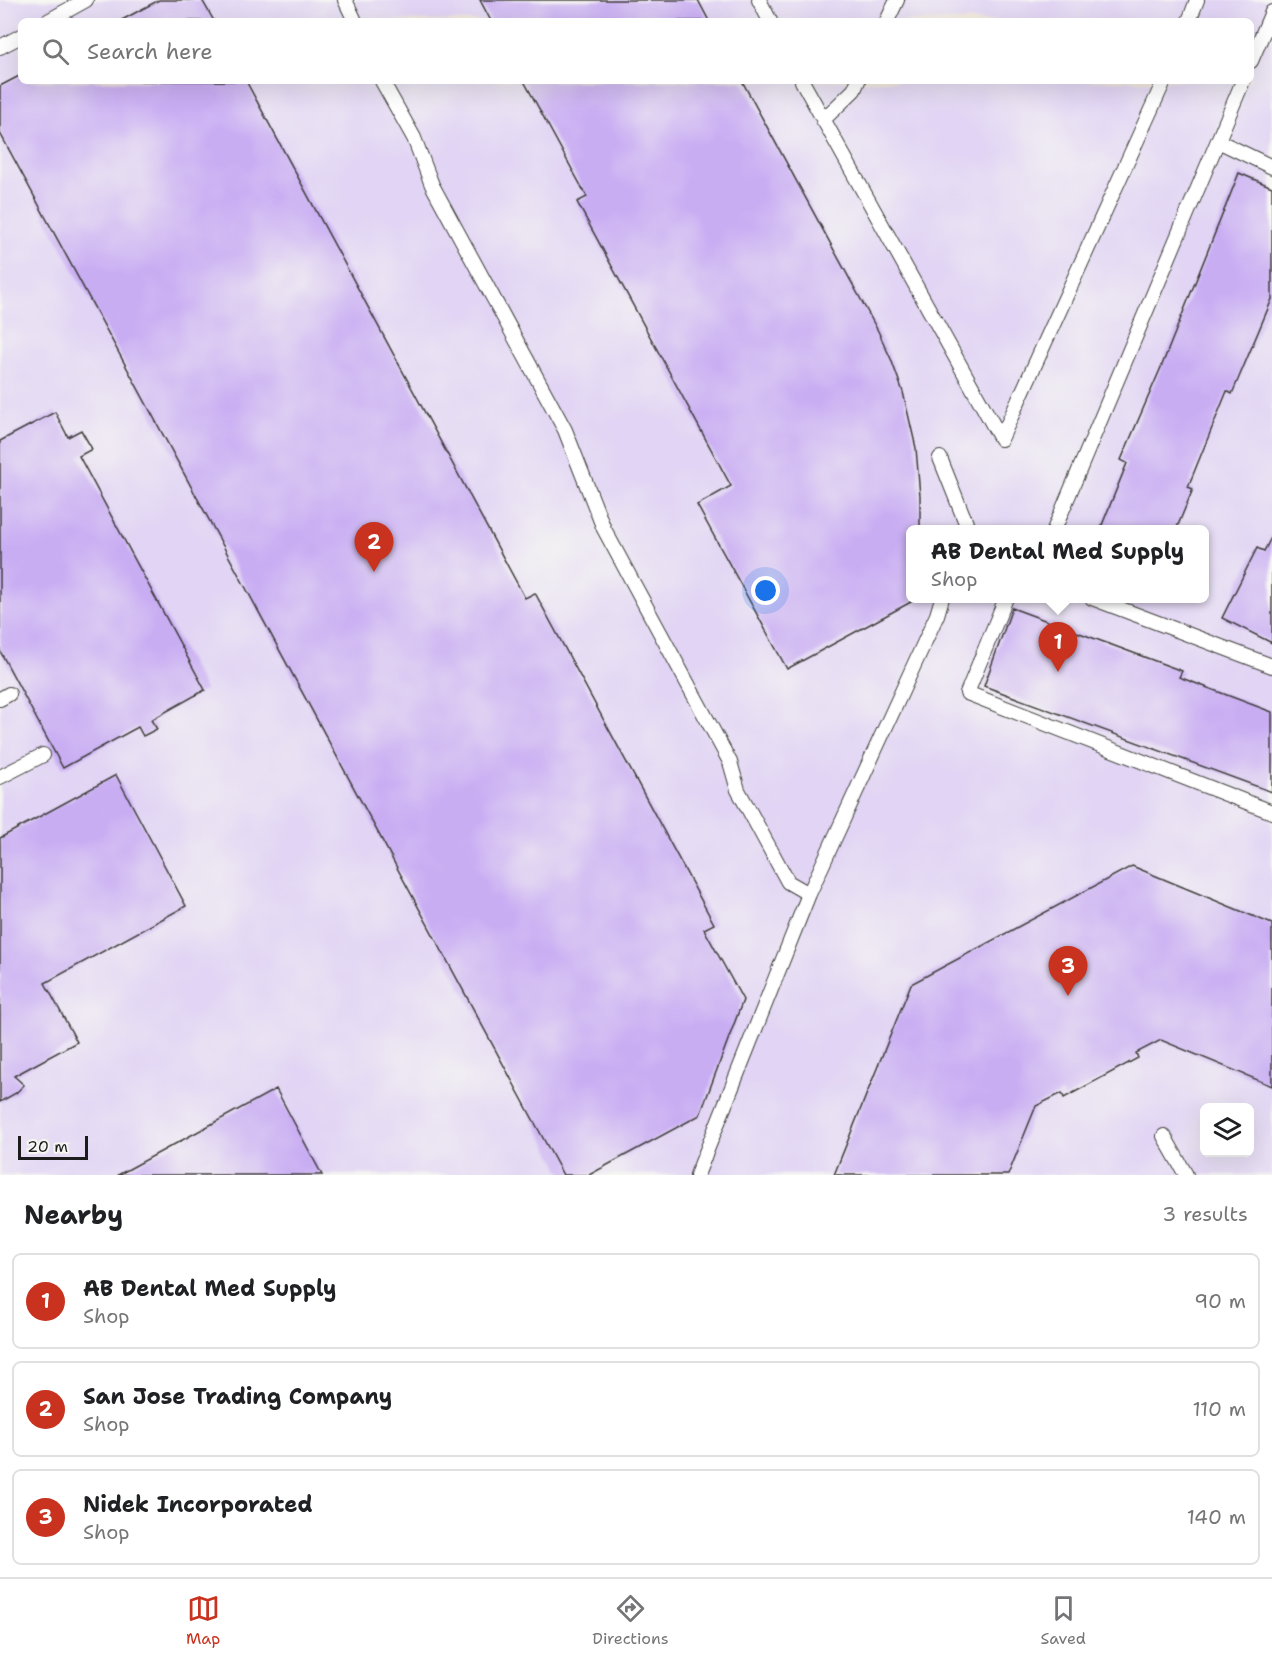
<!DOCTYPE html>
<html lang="en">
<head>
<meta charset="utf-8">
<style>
  :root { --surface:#fff; --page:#f2f2f2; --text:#202124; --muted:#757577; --line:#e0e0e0; --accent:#c8321e }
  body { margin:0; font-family:"Shantell Sans",sans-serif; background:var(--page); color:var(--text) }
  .controls { position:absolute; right:18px; bottom:18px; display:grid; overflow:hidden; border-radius:9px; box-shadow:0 6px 24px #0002 }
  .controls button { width:54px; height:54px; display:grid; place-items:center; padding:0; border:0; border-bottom:2px solid var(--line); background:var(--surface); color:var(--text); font:30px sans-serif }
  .scale { position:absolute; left:18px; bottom:15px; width:70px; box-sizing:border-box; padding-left:6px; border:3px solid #1c1c1c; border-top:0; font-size:16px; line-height:21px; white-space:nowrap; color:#1c1c1c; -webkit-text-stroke:4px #f6f6f2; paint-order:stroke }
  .you { position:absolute; left:766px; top:591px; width:21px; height:21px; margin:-15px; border:4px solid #fff; border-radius:50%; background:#1a73e8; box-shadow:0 0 0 9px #1a73e833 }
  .badge { display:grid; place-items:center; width:39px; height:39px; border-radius:50%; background:var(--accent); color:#fff; font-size:20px; font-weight:700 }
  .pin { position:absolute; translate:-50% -50px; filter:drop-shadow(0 2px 3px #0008) }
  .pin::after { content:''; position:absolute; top:32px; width:21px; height:18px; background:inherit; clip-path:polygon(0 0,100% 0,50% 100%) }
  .popup { position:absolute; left:906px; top:525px; width:303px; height:78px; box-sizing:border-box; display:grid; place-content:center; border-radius:9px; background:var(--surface); filter:drop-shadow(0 2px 4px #0005); font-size:20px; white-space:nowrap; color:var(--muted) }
  .popup b { font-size:22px; color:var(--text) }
  .popup::after { content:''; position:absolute; left:50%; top:100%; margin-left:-12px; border:12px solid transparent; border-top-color:var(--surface) }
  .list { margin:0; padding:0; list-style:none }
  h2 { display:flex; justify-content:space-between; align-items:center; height:78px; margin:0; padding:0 24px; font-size:26px }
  h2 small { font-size:20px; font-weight:400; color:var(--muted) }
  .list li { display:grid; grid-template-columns:39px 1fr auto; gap:18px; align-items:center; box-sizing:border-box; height:96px; margin:0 12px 12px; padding:0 12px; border:2px solid var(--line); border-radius:9px }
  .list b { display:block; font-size:22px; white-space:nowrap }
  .list p { margin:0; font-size:20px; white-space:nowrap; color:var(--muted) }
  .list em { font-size:20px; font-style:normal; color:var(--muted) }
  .icon { flex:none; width:33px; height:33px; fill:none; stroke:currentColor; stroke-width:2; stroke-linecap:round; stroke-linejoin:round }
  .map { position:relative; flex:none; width:1272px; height:1175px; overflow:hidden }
  .search { position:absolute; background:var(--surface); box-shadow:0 6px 24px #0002; left:18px; right:18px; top:18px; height:66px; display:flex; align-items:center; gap:15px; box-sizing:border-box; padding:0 21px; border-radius:9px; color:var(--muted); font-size:22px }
  .sheet { height:402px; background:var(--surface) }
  nav { display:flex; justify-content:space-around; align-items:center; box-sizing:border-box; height:84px; border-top:2px solid var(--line); background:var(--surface); font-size:16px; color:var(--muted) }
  nav a { display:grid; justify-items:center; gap:3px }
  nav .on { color:var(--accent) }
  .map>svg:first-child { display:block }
</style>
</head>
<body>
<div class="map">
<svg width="1272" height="1175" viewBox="0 0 1272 1175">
  <rect width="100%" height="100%" fill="#f6f6f2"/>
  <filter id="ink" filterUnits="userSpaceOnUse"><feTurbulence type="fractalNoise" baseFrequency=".0167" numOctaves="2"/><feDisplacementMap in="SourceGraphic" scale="12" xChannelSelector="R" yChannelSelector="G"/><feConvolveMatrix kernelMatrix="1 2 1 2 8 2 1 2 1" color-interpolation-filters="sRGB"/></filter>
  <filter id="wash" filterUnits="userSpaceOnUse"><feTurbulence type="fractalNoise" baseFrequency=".008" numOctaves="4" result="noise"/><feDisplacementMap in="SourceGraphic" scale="24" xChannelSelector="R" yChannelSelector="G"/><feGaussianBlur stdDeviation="1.35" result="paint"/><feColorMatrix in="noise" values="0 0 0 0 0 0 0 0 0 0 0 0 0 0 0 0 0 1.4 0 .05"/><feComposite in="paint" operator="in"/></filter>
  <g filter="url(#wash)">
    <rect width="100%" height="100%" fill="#f4eada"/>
    <path fill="#e1d4f4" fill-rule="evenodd" d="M0,0H1272V1175H0ZM21,21H1251V81H21ZM911,530H1205V598H911ZM1204,1108H1250V1152H1204Z"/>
    <g id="blocks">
      <path fill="#c9adf3" d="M159,0H202L214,21H120Z
        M480,0H698L709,21H491Z
        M21,75V81H246L525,598L535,593L714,924L704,929L743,1000L700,1115L589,1175H563L0,133V86Z
        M524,81H742L878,331L891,359L903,392L916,448L920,496V530H911V602L787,669L697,505L731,486L577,202L587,197Z
        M1239,173L1272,187V299L1232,394L1227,391L1188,487L1193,489L1176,530H1100L1127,463L1121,460L1162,365Z
        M55,412L68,437L81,430L92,449L79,456L205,690L151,720L157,729L143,736L138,727L63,768L0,651V441Z
        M1272,536V643L1222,618L1257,548L1264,551Z
        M1012,608L1182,671L1179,677L1272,712V792L984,686Z
        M116,775L186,906L45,983L77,1042L14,1076L24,1085L16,1093L0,1102V838Z
        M1132,866L1272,924V1086L1161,1040L1136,1053L1138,1058L1064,1098L1062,1093L1036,1106L1008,1175H834L911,984Z
        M276,1089L322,1175H118Z"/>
    </g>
  </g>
  <g filter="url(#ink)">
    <use href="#blocks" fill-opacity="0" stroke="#3c3b38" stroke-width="1.5"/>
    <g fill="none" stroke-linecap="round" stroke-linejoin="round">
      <defs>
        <path id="lane" d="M345,0L355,21
          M759,0L770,21
          M48,21L86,0
          M887,21L897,0
          M1189,21L1197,0
          M0,47L21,36
          M1251,61L1272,12
          M382,81L414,138L432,185L565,430L604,529L730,762L738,790L788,882L809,894L697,1175
          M802,81L1001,439
          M823,120L854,90L858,81
          M1218,141L1272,167
          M1001,439L1164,81
          M940,458L966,523L965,530
          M1054,530L1243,81
          M1006,598L967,693L1272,812
          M1092,598L1272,666
          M0,699L9,694
          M0,777L43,755
          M809,894L937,615L942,598
          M1164,1136L1186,1175"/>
      </defs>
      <use href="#lane" stroke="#3c3b38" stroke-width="16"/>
      <use href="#lane" stroke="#fff" stroke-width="14"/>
    </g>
  </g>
</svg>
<div class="controls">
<button><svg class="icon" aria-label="layers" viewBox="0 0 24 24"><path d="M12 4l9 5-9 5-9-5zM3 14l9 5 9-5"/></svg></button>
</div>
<div class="scale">20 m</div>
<div class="you"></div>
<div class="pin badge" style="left:1058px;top:672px">1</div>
<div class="popup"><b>AB Dental Med Supply</b>Shop</div>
<div class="pin badge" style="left:374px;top:572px">2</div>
<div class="pin badge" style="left:1068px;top:996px">3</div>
<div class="search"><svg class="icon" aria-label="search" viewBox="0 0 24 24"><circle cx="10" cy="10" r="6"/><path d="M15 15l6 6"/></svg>Search here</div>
</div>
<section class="sheet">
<h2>Nearby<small>3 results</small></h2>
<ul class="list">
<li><span class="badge">1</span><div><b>AB Dental Med Supply</b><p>Shop</p></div><em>90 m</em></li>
<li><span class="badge">2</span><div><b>San Jose Trading Company</b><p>Shop</p></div><em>110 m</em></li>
<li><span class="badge">3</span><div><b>Nidek Incorporated</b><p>Shop</p></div><em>140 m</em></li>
</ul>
</section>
<nav>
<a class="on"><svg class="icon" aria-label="map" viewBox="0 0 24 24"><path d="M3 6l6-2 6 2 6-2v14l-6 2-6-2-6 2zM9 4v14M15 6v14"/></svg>Map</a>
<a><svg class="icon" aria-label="directions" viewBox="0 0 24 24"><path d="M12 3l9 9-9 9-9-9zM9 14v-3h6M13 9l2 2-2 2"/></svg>Directions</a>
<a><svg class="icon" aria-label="saved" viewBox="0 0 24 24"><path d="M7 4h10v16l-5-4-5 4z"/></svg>Saved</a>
</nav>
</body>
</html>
